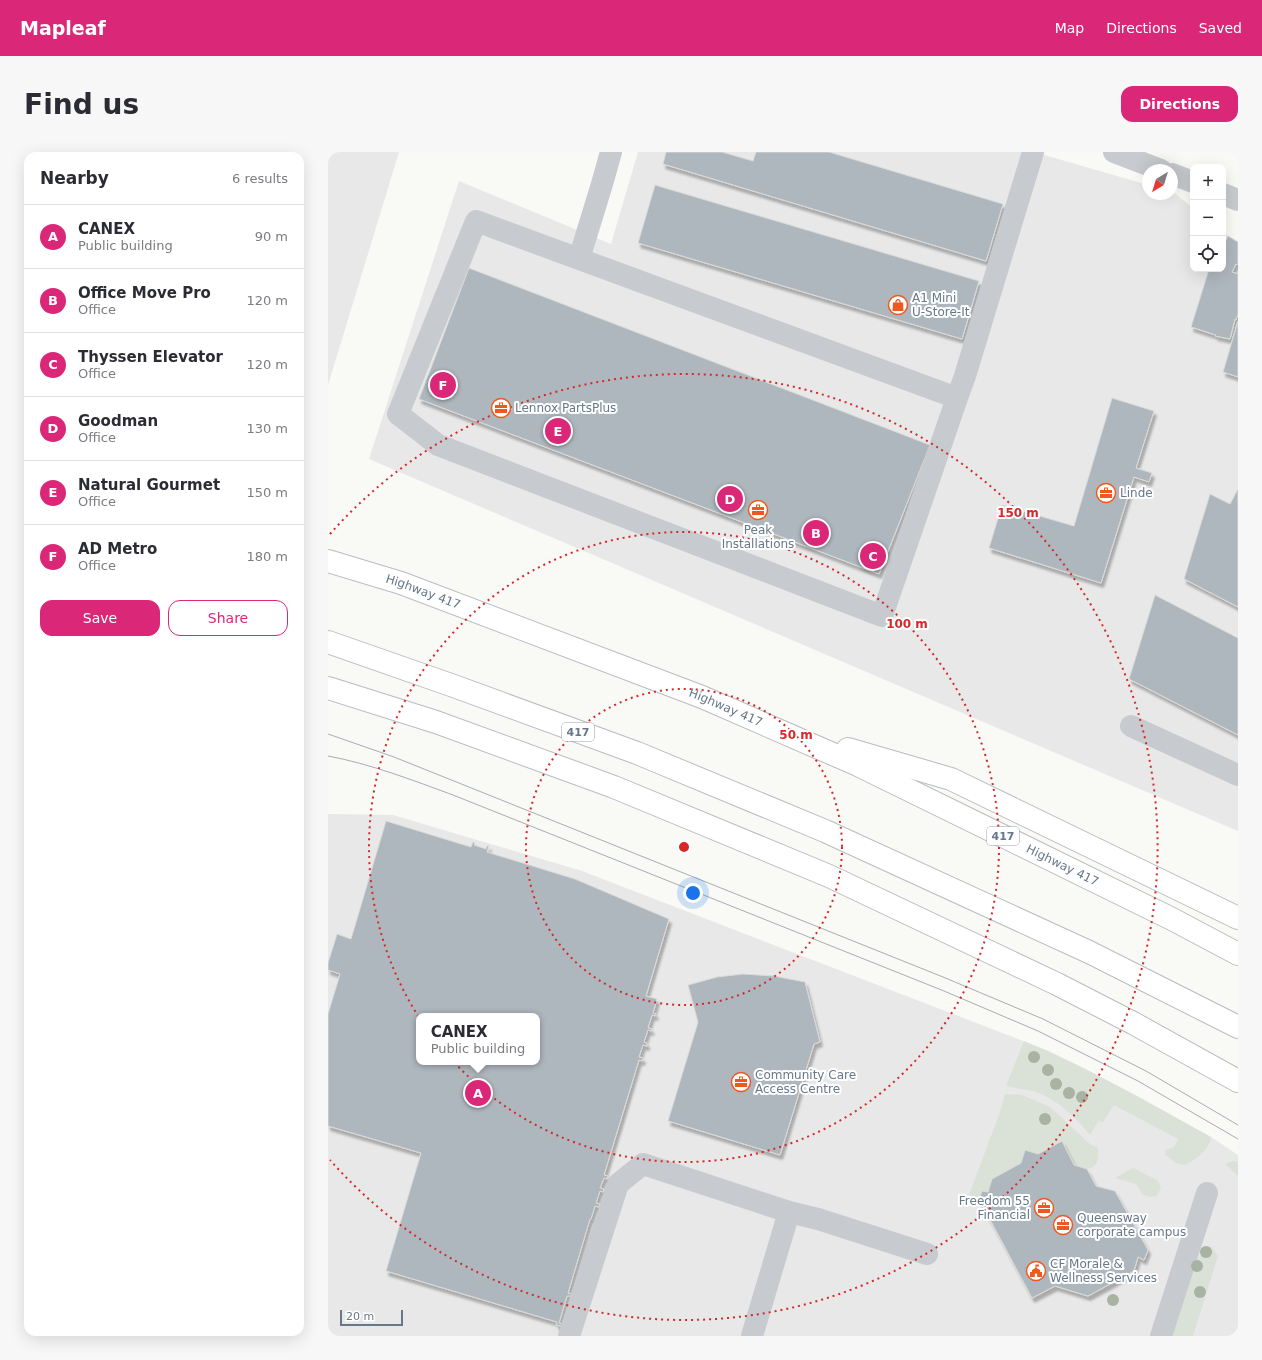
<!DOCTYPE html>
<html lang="en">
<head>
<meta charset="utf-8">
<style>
  :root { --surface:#fff; --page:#f7f7f7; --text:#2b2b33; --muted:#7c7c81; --line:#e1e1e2; --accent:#db2777 }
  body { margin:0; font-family:"DejaVu Sans",sans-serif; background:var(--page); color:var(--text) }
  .controls { position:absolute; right:12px; top:12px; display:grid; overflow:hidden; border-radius:8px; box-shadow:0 4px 16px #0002 }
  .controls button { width:36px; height:36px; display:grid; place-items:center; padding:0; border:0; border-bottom:1px solid var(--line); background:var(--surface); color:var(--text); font:20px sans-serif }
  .compass { position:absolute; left:814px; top:12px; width:36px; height:36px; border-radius:50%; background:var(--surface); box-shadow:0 4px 16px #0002; rotate:218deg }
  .scale { position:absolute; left:12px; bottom:10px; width:63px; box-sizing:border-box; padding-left:4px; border:2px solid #66788a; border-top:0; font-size:11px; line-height:14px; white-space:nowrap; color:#66788a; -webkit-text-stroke:3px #fff; paint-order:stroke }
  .you { position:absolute; left:365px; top:741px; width:14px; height:14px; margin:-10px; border:3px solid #fff; border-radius:50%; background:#1a73e8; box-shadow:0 0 0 6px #1a73e833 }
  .badge { display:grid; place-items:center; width:26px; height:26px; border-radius:50%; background:var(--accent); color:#fff; font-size:13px; font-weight:700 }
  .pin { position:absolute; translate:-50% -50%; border:2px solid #fff; box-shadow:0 1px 4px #0006 }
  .popup { position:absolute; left:88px; top:861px; width:124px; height:52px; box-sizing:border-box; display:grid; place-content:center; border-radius:8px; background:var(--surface); filter:drop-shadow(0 1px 3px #0005); font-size:13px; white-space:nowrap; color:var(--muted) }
  .popup b { font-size:15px; color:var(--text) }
  .popup::after { content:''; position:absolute; left:50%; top:100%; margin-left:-8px; border:8px solid transparent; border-top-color:var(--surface) }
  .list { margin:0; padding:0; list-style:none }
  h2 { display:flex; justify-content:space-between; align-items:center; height:52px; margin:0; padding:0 16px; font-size:17px }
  h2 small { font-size:13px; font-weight:400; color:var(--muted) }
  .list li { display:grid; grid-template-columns:26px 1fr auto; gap:12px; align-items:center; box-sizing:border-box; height:64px; padding:0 16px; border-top:1px solid var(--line) }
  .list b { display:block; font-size:15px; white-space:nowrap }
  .list p { margin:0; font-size:13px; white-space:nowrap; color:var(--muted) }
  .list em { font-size:13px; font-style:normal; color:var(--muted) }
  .actions { display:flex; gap:8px; padding:12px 16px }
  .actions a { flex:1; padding:9px 0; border:1px solid var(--accent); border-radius:12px; text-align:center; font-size:14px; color:var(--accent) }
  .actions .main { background:var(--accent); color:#fff }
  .icon { flex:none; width:22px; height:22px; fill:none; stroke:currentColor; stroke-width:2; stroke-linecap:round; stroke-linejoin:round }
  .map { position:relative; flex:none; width:910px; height:1184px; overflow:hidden; border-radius:12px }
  header { display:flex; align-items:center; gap:24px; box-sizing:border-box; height:56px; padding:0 20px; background:var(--accent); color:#fff }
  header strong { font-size:19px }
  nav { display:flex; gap:22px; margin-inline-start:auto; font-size:14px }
  .intro { display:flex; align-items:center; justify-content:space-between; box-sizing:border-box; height:96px; padding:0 24px }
  h1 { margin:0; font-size:28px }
  .button { padding:10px 18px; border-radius:12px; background:var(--accent); color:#fff; font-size:14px; font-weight:700 }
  main { display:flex; gap:24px; padding:0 24px }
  aside { flex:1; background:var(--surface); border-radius:12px; box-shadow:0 4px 16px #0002 }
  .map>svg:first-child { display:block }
</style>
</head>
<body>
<header>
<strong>Mapleaf</strong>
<nav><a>Map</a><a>Directions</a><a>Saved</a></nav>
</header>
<div class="intro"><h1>Find us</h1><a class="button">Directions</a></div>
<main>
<aside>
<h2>Nearby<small>6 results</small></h2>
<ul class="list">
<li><span class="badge">A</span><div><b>CANEX</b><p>Public building</p></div><em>90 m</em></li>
<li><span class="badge">B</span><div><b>Office Move Pro</b><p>Office</p></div><em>120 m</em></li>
<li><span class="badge">C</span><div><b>Thyssen Elevator</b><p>Office</p></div><em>120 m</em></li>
<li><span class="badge">D</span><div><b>Goodman</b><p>Office</p></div><em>130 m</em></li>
<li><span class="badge">E</span><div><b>Natural Gourmet</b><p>Office</p></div><em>150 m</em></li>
<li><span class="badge">F</span><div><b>AD Metro</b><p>Office</p></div><em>180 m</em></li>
</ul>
<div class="actions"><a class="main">Save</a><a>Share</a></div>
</aside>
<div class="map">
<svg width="910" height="1184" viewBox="0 0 910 1184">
  <defs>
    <filter id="shadow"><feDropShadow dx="2.5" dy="4.5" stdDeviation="1" flood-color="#0004"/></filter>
  </defs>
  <rect width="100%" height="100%" fill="#f9f9f6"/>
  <path fill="#e7e8e7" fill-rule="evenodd" d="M0,0H71L0,233Z
    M310,0H706L820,33V42H844L845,40L865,56V117H895V80L910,92V679L41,307L131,29L283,92Z
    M0,662L65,663L254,719L721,899L767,922L883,985L910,1003V1184H0ZM91,864H209V910H91Z"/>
  <path fill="#dae1d7" d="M696,889C761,916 822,951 883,985C882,997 868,1007 858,1013L848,1011L837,1003L838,998L846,995L850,987L786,953L775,970L770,969L762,983C748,965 728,946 705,939C696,937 687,936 678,934Z
    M677,942L694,943L722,955L763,993L770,996C771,1005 771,1015 759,1017C755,1017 749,1014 746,1013L733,989L710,1002L697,998L693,1011L664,1027L660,1040L654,1039L651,1047L641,1043L671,963Z
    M905,1009L910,1010V1024L897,1012Z
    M805,1016L829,1028L833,1035L829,1044L822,1045L815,1043L808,1032L787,1026Z
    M883,1094L890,1104L865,1184H843L862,1123L875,1098Z"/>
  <path fill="#afb7be" stroke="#dbdbd8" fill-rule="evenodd" filter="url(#shadow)" d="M338,0H394L425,9L428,0H501L675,52L658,109L335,12Z
    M327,33L651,129L634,187L310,91Z
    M900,84L910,90V111L909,113L908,112L904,120L910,122V162L908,168L907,167L902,187L887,184L888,183L863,175L881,117H895V94Z
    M141,116L602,293L551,422L91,247Z
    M910,169V225L895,220Z
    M784,246L826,259L808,316L824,321L821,330L806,325L773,431L661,396L674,353L746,374Z
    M910,337V455L856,427L882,342L902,352Z
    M827,443L910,486V583L801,527Z
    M58,669L143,695L145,690L147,691L146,693L158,697L159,694H161L159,700L247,727L341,767L318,844L329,847L325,861L328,862L327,864L324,863L320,876L324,877L323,879L320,878L316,890L319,891V894L315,893L311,905L315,906L314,909L311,908L276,1023L280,1024L279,1027L276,1026L272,1036L276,1037L275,1040L272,1039L268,1051L272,1052L271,1055L267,1054L263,1067H262L240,1141L244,1142L243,1144H239L231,1171L235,1172L234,1174L228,1173L229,1170L58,1119L93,1001L0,974V862L12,822L0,818V811L9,782L23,787ZM91,864H209V910H91Z
    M415,822L446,824L477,830L492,890L486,892L452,1003L340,969L370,870L360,833L389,825Z
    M734,989L746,1013L759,1017L768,1034L787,1039L820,1098L816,1108L810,1105L806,1119L760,1144L727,1134L704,1146L651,1047L654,1039L660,1040L664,1027L693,1011L697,998L710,1002Z"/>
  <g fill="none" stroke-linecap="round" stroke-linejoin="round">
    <defs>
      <g id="highway">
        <path id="s1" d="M0,409L73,431L374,545L530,613L844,767L910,802"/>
        <path d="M0,490L123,533L309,601L497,679L761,800L910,875"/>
        <path d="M0,536L108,570L286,635L501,724L729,832L805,871L910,929"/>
        <path d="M520,597L623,627L910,766"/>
      </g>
    </defs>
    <use href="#highway" stroke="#b9bdc0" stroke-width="24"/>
    <path stroke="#c7cbcf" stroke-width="22" d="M786,0L833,18
      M844,22L865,30
      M895,42L910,48
      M251,107L274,32L283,0
      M629,246L148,69L70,262L110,293L554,464L629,246L637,224L705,0
      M803,574L910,623
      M241,1184L290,1032L315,1012L461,1060L490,1067L599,1102
      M424,1184L461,1060
      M833,1184L879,1041"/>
    <use href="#highway" stroke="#fff" stroke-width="22"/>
    <path stroke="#a7adb4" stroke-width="1" d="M0,582L66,605L615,825L715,867L818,919L910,973
      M0,604C43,612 84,628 125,643L616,839L710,879L810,929L910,987"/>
  </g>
  <g fill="#a8b3a4">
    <circle cx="706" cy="905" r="6"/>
    <circle cx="720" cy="918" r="6"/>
    <circle cx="728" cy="932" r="6"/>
    <circle cx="741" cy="941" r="6"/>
    <circle cx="754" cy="945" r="6"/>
    <circle cx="717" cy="967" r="6"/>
    <circle cx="878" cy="1100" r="6"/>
    <circle cx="869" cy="1114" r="6"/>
    <circle cx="872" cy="1140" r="6"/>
    <circle cx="785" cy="1148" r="6"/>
  </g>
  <g fill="none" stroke="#d62828" stroke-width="2" stroke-dasharray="2 4">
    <circle cx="356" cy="695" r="158"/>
    <circle cx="356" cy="695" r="315"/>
    <path d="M2 382A473 473 0 1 1 2 1008"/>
  </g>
  <defs>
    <symbol id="shop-ring" viewBox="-11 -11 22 22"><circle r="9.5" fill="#fff" stroke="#f0581f" stroke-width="1.5"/><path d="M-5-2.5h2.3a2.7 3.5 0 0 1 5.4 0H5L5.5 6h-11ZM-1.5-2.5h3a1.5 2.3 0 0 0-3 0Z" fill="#f0581f"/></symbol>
    <symbol id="office-ring" viewBox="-11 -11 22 22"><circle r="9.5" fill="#fff" stroke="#f0581f" stroke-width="1.5"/><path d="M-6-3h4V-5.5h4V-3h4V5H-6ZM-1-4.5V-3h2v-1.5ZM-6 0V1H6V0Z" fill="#f0581f"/></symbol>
    <symbol id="civic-ring" viewBox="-11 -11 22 22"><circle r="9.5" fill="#fff" stroke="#f0581f" stroke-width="1.5"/><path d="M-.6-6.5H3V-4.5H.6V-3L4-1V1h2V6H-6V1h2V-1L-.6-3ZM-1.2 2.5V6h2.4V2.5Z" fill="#f0581f"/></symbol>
  </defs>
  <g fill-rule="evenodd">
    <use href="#shop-ring" x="559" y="142" width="22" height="22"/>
    <use href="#office-ring" x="162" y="245" width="22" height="22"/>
    <use href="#office-ring" x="767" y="330" width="22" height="22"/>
    <use href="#office-ring" x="419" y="347" width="22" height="22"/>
    <use href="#office-ring" x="402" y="919" width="22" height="22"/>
    <use href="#office-ring" x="705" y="1045" width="22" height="22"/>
    <use href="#office-ring" x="724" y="1062" width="22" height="22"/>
    <use href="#civic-ring" x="697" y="1108" width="22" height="22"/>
  </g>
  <g text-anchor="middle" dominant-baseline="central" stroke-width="4" stroke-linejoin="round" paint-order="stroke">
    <g fill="#fff" stroke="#94a0ad" stroke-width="1">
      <rect x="234" y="571" width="32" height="18" rx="3"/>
      <rect x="659" y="675" width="32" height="18" rx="3"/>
    </g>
    <g font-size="11" font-weight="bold" fill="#66788a">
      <text x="250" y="580">417</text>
      <text x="675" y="684">417</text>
    </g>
    <g font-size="12" fill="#66788a" stroke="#fff" text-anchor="start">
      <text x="584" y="146">A1 Mini<tspan x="584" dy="14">U-Store-It</tspan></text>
      <text x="187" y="256">Lennox PartsPlus</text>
      <text x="792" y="341">Linde</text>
      <text x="430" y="378" text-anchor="middle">Peak<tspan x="430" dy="14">Installations</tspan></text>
      <text x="427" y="923">Community Care<tspan x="427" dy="14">Access Centre</tspan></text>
      <text x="702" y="1049" text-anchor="end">Freedom 55<tspan x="702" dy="14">Financial</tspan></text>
      <text x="749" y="1066">Queensway<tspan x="749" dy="14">corporate campus</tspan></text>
      <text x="722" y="1112">CF Morale &amp;<tspan x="722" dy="14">Wellness Services</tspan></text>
    </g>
    <g font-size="12" fill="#66788a" stroke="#fff">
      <text stroke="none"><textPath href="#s1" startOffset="100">Highway 417</textPath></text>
      <text stroke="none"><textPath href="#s1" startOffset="424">Highway 417</textPath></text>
      <text stroke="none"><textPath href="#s1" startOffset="796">Highway 417</textPath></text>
    </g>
  </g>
  <circle cx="356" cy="695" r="6" fill="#d62828" stroke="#fff" stroke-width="2"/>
  <g font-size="12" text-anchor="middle" font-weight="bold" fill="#d62828" stroke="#fff" stroke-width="4" stroke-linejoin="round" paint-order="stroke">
    <text x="690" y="365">150 m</text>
    <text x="579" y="476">100 m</text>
    <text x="468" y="587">50 m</text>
  </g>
</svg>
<div class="controls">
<button>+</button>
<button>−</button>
<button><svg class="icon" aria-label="locate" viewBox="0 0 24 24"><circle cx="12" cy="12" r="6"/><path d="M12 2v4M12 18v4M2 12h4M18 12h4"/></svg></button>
</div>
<svg class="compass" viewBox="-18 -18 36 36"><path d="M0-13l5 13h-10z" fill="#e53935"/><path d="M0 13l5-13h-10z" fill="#7c7c81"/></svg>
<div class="scale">20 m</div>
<div class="you"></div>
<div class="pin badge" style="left:150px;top:941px">A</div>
<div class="popup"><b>CANEX</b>Public building</div>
<div class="pin badge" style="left:488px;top:381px">B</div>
<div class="pin badge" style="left:545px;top:404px">C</div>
<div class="pin badge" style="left:402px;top:347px">D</div>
<div class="pin badge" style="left:230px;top:279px">E</div>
<div class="pin badge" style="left:115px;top:233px">F</div>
</div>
</main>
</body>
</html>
